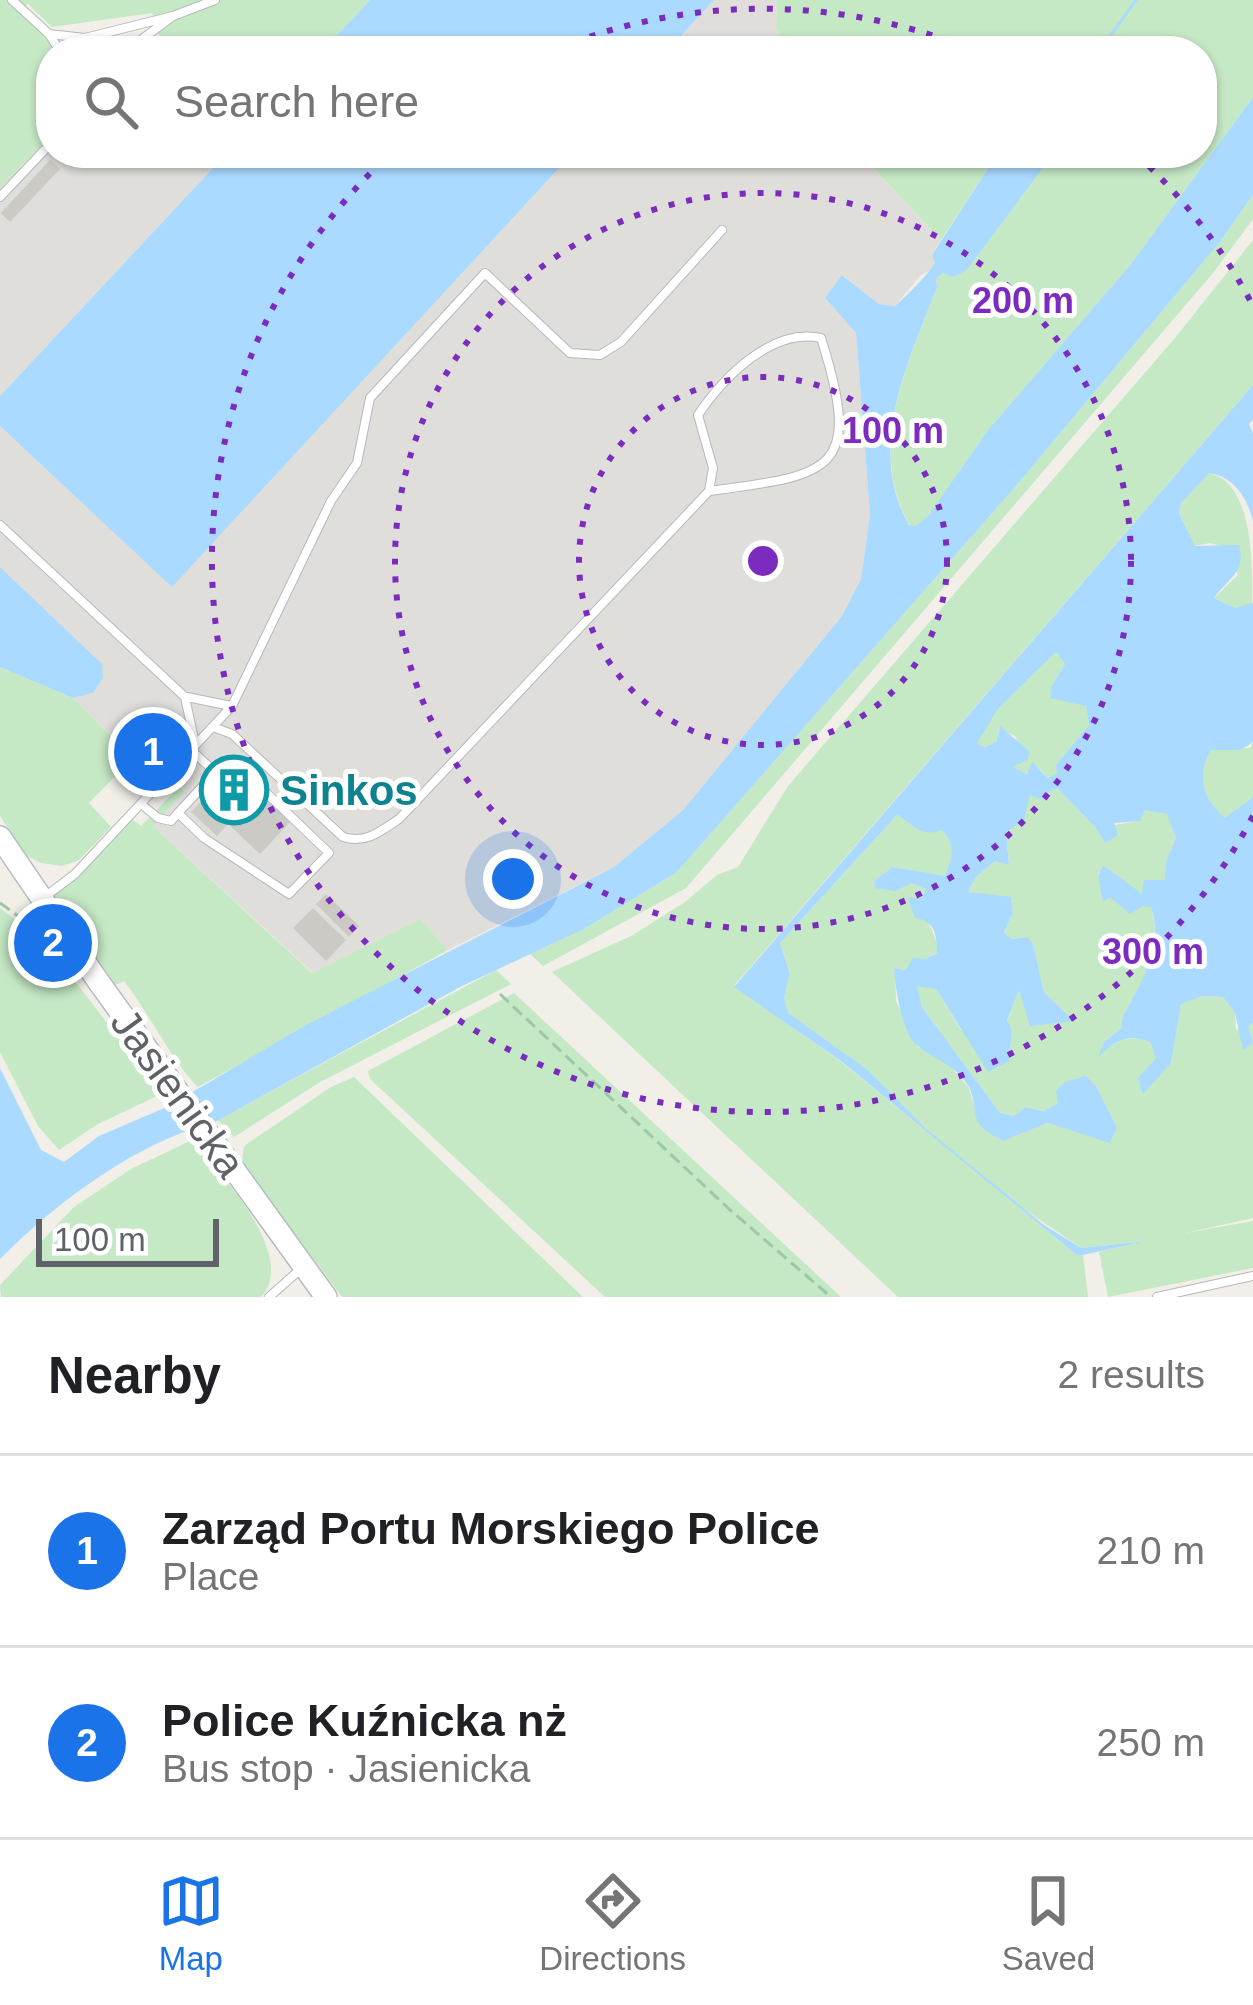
<!DOCTYPE html>
<html lang="en">
<head>
<meta charset="utf-8">
<style>
  :root { --surface:#fff; --page:#f2f2f2; --text:#202124; --muted:#757577; --line:#e0e0e0; --accent:#1a73e8 }
  body { margin:0; font-family:Arial,sans-serif; background:var(--page); color:var(--text) }
  .scale { position:absolute; left:36px; bottom:30px; width:183px; box-sizing:border-box; padding-left:12px; border:6px solid #5f6368; border-top:0; font-size:33px; line-height:42px; white-space:nowrap; color:#5f6368; -webkit-text-stroke:9px #fff; paint-order:stroke }
  .you { position:absolute; left:513px; top:879px; width:42px; height:42px; margin:-30px; border:9px solid #fff; border-radius:50%; background:#1a73e8; box-shadow:0 0 0 18px #1a73e833 }
  .badge { display:grid; place-items:center; width:78px; height:78px; border-radius:50%; background:var(--accent); color:#fff; font-size:39px; font-weight:700 }
  .pin { position:absolute; translate:-50% -50%; border:6px solid #fff; box-shadow:0 3px 12px #0006 }
  .list { margin:0; padding:0; list-style:none }
  h2 { display:flex; justify-content:space-between; align-items:center; height:156px; margin:0; padding:0 48px; font-size:51px }
  h2 small { font-size:39px; font-weight:400; color:var(--muted) }
  .list li { display:grid; grid-template-columns:78px 1fr auto; gap:36px; align-items:center; box-sizing:border-box; height:192px; padding:0 48px; border-top:3px solid var(--line) }
  .list b { display:block; font-size:45px; white-space:nowrap }
  .list p { margin:0; font-size:39px; white-space:nowrap; color:var(--muted) }
  .list em { font-size:39px; font-style:normal; color:var(--muted) }
  .icon { flex:none; width:66px; height:66px; fill:none; stroke:currentColor; stroke-width:2; stroke-linecap:round; stroke-linejoin:round }
  .map { position:relative; flex:none; width:1253px; height:1297px; overflow:hidden }
  .search { position:absolute; background:var(--surface); box-shadow:0 3px 9px #0004; left:36px; right:36px; top:36px; height:132px; display:flex; align-items:center; gap:30px; box-sizing:border-box; padding:0 42px; border-radius:48px; color:var(--muted); font-size:45px }
  .sheet { height:540px; background:var(--surface) }
  nav { display:flex; justify-content:space-around; align-items:center; box-sizing:border-box; height:168px; border-top:3px solid var(--line); background:var(--surface); font-size:33px; color:var(--muted) }
  nav a { display:grid; justify-items:center; gap:6px }
  nav .on { color:var(--accent) }
  .map>svg:first-child { display:block }
</style>
</head>
<body>
<div class="map">
<svg width="1253" height="1297" viewBox="0 0 1253 1297">
  <rect width="100%" height="100%" fill="#f1efe8"/>
  <path fill="#e0deda" d="M714,0H777L776,28L787,51H667Z
    M51,135V153H227L0,396V188Z
    M573,153H859L941,240L932,254L935,263L930,270L920,276L895,306L879,304L843,275L825,298L856,333L870,515L861,579L842,616L683,810L614,867L448,950L420,919L313,973L152,825L185,790L148,761L143,767L73,698L93,693L101,664L0,567V426L172,586Z"/>
  <path fill="#c5e8c5" d="M0,0H370L322,51H302L284,37L192,51H164L152,13L52,27L28,4L20,11L58,51H51V135L0,188Z
    M777,0H1253V97L1131,264L988,430L929,516L916,526H910C865,447 909,362 937,287L936,279L943,273L967,270L1054,153H1202V51H1109L1111,40L1105,38L1080,51H787L776,28Z
    M859,153H998L941,240Z
    M1253,195V219L1213,273L686,888L543,966L530,954L584,929L677,872L1016,486L1219,243Z
    M1253,240V385L734,986L841,1062L922,1128L868,1070L787,1013L784,998L790,972L780,943L897,815L914,826L942,829C956,846 952,858 945,877L893,867L896,891L910,883L927,889C913,914 936,924 938,952L907,970L895,968L896,1001L918,1047L944,1059L969,1088L979,1124L1001,1141L1048,1123L1110,1142L1117,1127L1097,1088L1043,1111L1025,1107L1014,1116L1000,1113L922,1007L916,984L936,989L961,1030L1009,1061L1012,1031L1007,1021L1019,989C1029,1012 1048,1021 1072,1020L1044,992L1033,944L1027,937L1011,939L1004,932L1013,913L1011,898L968,892L975,878L995,861L1009,864L1006,831L1030,794L1045,800L1044,794L1057,788L1096,828L1139,821L1145,810L1167,813L1176,838L1166,861L1165,881L1142,895L1103,865L1098,875L1104,901L1109,897L1151,907C1164,951 1141,981 1122,1019V1028L1105,1041L1101,1054C1117,1040 1129,1034 1150,1042L1163,1070L1171,1063L1181,1003L1203,996L1223,997L1235,1013L1236,1030L1253,1023V1218L1185,1233L1253,1221V1268L1108,1297L1099,1252L1145,1241L1081,1248L1005,1196L1078,1256L1083,1255L1088,1297H898L552,972L633,935L685,902L717,875L738,867L788,786L1175,338Z
    M1208,473C1253,481 1253,563 1252,605L1235,608L1214,598L1238,575L1225,547L1210,543L1195,546L1179,513L1181,503Z
    M1056,652L1065,664L1051,687L1086,706L1089,725L1056,765L1058,774L1048,778L1040,769C1029,773 1022,776 1013,767L1020,746L1015,736L999,728L996,742L985,747L976,743L998,709Z
    M0,667L73,698L133,758L89,803L111,827L79,860L62,866L41,863L27,856L0,816Z
    M1253,742V797L1225,819C1203,799 1196,776 1211,750L1250,748Z
    M172,780L185,791L153,826L312,973L420,919L448,950L198,1087C168,1056 151,1015 124,981L113,986L49,894L129,817L141,826L177,789Z
    M0,908C66,957 110,1029 159,1095L98,1124L59,1150L38,1126L0,1052Z
    M496,970L511,984L320,1082L234,1137L218,1120Z
    M514,993L841,1297H605L370,1079L368,1071Z
    M354,1077L583,1297H342L242,1163L244,1146L331,1087Z
    M190,1141C220,1171 299,1257 261,1297H1L0,1285L74,1207L131,1169Z"/>
  <path fill="#aadaff" fill-rule="evenodd" d="M370,0H714L667,51H322Z
    M1253,97V195L1219,243L1016,486L677,872L584,929L462,986L215,1122C135,1143 58,1201 0,1259V1068L41,1150L64,1162L99,1136L169,1106L306,1025L614,867L683,810L842,616L861,579L870,515L856,333L825,298L842,275L879,304L895,306C909,293 925,278 935,263L932,255L998,153H1054L967,270L953,277L943,273L936,279L937,287C909,361 865,447 909,525L916,526L929,515L988,430L1131,264Z
    M227,153H573L172,587L0,426V396Z
    M1253,385V420L1249,424L1253,433V521C1247,497 1234,477 1209,473L1181,503L1179,513L1195,546L1239,545C1246,573 1229,577 1214,598L1235,608L1253,603V742L1241,750H1211C1196,776 1203,799 1225,818L1253,797V1023L1248,1026L1253,1043L1243,1050L1235,1013L1223,997L1203,996L1181,1004L1171,1063L1143,1094L1138,1078L1156,1058L1150,1042C1127,1033 1115,1041 1098,1057L1105,1041L1122,1028V1019C1140,982 1165,950 1151,907L1143,906L1130,914L1110,897L1103,902L1098,876L1103,865L1142,894L1144,880H1165L1166,861L1176,838L1167,814L1145,810L1140,821L1114,823L1118,835L1105,843L1096,828L1057,788L1045,794L1046,801L1030,795L1024,820L1006,832L1009,865L995,861L975,878L968,892L1011,897L1013,913L1004,932L1011,939L1028,937L1033,944L1044,992L1074,1021L1030,1026L1019,990L1007,1020L1012,1031L1009,1061L988,1072L936,989L917,986L922,1007L1000,1113L1014,1116L1025,1107L1043,1111L1058,1104L1056,1091L1065,1082L1086,1076L1097,1088L1117,1127L1110,1143L1048,1123L1002,1141C996,1137 983,1130 979,1124C973,1114 975,1098 969,1087C955,1064 936,1061 918,1046C902,1035 895,987 894,968L906,970L913,958L926,959L937,953C937,936 935,920 915,918L908,898H922L926,889L911,883L896,891L875,888L874,881L893,867L945,876C952,858 956,845 942,830C922,838 914,825 897,815L780,943L790,973L784,998L788,1013L868,1070L925,1128L1044,1225L1081,1248L1147,1241L1253,1218L1078,1256L842,1062L734,987ZM1056,652L1065,664L1051,687L1050,698L1086,706L1089,725L1056,765L1057,774L1048,778L1032,762L1027,774L1013,767L1027,760L1030,752L1000,726L996,742L985,747L977,743L998,709Z
    M0,567L102,664L103,678L93,693L73,698L0,667Z"/>
  <g fill="none" stroke-linecap="round" stroke-linejoin="round">
    <path stroke="#aadaff" stroke-width="3" d="M1108,39L1136,0"/>
  </g>
  <path fill="#cccac5" d="M50,160L60,169L10,222L1,213Z
    M148,733L172,756L159,771L134,748Z
    M233,768L291,821L260,854L228,824L217,836L191,812Z
    M326,894L359,926L349,937L316,904Z
    M313,908L346,940L326,961L293,928Z"/>
  <g fill="none" stroke-linecap="round" stroke-linejoin="round">
    <defs>
      <path id="service" d="M12,0L49,34L60,51
        M49,34L85,38L173,16
        M126,51L173,16L215,0
        M0,197L51,143
        M0,525L185,697L195,744
        M187,697L231,706
        M213,727L232,734L343,837C365,844 380,832 399,819L709,491L713,468L698,415C723,378 772,327 821,338C864,473 831,475 709,491
        M191,750L216,773
        M141,804L158,818L171,821L178,813L226,761L232,760L329,853L289,894L204,838L178,813
        M42,899L75,874L232,706L331,501L357,463L370,398L485,273L570,353L600,355L621,342L722,230
        M269,1297L303,1267
        M1157,1297L1253,1276"/>
      <path id="secondary" d="M0,837L98,981L326,1297"/>
    </defs>
    <use href="#service" stroke="#b5b8bc" stroke-width="10"/>
    <use href="#secondary" stroke="#b6babf" stroke-width="24"/>
    <path stroke="#9cc7a9" stroke-width="3" stroke-dasharray="12 6" stroke-linecap="butt" d="M0,903L36,929L60,958
      M500,994L729,1209L831,1297"/>
    <use href="#service" stroke="#fff" stroke-width="8"/>
    <use href="#secondary" stroke="#fff" stroke-width="21"/>
  </g>
  <g fill="none" stroke="#7b2cbf" stroke-width="6" stroke-dasharray="6 12">
    <circle cx="763" cy="561" r="184"/>
    <circle cx="763" cy="561" r="368"/>
    <path d="M1253 816A552 552 0 1 1 390 154M556 49A552 552 0 0 1 970 49M1136 154A552 552 0 0 1 1253 306"/>
  </g>
  <defs>
    <symbol id="building-ring" viewBox="-11 -11 22 22"><circle r="9.5" fill="#fff" stroke="#0f9aa8" stroke-width="1.5"/><path d="M-4-6H4V6H1V3H-1V6H-4ZM-2.5-4.3h1.7v1.8h-1.7ZM.8-4.3h1.7v1.8H.8ZM-2.5-1h1.7V.8h-1.7ZM.8-1h1.7V.8H.8Z" fill="#0f9aa8"/></symbol>
  </defs>
  <g fill-rule="evenodd">
    <use href="#building-ring" x="196" y="752" width="76" height="76"/>
  </g>
  <g text-anchor="middle" dominant-baseline="central" stroke-width="10" stroke-linejoin="round" paint-order="stroke">
    <g font-size="42" font-weight="bold" fill="#0d838f" stroke="#fff" text-anchor="start">
      <text x="280" y="790">Sinkos</text>
    </g>
    <g font-size="42" fill="#5f6368" stroke="#fff">
      <text transform="translate(178 1093) rotate(54)">Jasienicka</text>
    </g>
  </g>
  <circle cx="763" cy="561" r="18" fill="#7b2cbf" stroke="#fff" stroke-width="6"/>
  <g font-size="36" text-anchor="middle" font-weight="bold" fill="#7b2cbf" stroke="#fff" stroke-width="10" stroke-linejoin="round" paint-order="stroke">
    <text x="1023" y="313">200 m</text>
    <text x="893" y="443">100 m</text>
    <text x="1153" y="964">300 m</text>
  </g>
</svg>
<div class="scale">100 m</div>
<div class="you"></div>
<div class="pin badge" style="left:153px;top:752px">1</div>
<div class="pin badge" style="left:53px;top:943px">2</div>
<div class="search"><svg class="icon" aria-label="search" viewBox="0 0 24 24"><circle cx="10" cy="10" r="6"/><path d="M15 15l6 6"/></svg>Search here</div>
</div>
<section class="sheet">
<h2>Nearby<small>2 results</small></h2>
<ul class="list">
<li><span class="badge">1</span><div><b>Zarząd Portu Morskiego Police</b><p>Place</p></div><em>210 m</em></li>
<li><span class="badge">2</span><div><b>Police Kuźnicka nż</b><p>Bus stop · Jasienicka</p></div><em>250 m</em></li>
</ul>
</section>
<nav>
<a class="on"><svg class="icon" aria-label="map" viewBox="0 0 24 24"><path d="M3 6l6-2 6 2 6-2v14l-6 2-6-2-6 2zM9 4v14M15 6v14"/></svg>Map</a>
<a><svg class="icon" aria-label="directions" viewBox="0 0 24 24"><path d="M12 3l9 9-9 9-9-9zM9 14v-3h6M13 9l2 2-2 2"/></svg>Directions</a>
<a><svg class="icon" aria-label="saved" viewBox="0 0 24 24"><path d="M7 4h10v16l-5-4-5 4z"/></svg>Saved</a>
</nav>
</body>
</html>
